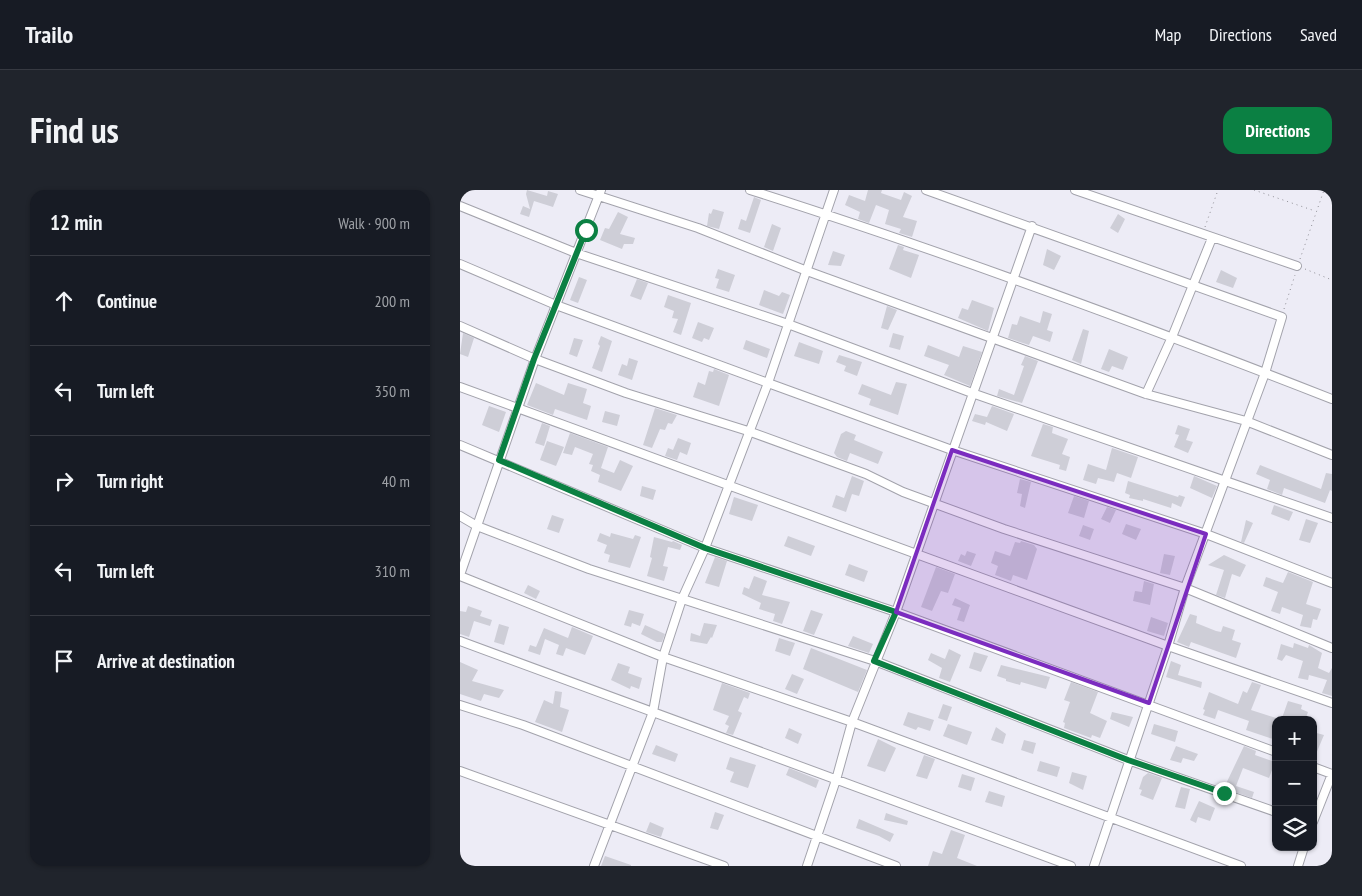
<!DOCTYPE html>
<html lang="en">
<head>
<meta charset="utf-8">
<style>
  :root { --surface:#171b24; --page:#20242c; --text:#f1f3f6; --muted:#9ea1a6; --line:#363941; --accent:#0b8043 }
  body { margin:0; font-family:"PT Sans Narrow",sans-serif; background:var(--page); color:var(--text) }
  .controls { position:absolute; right:15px; bottom:15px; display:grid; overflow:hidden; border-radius:10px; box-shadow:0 1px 4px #0004 }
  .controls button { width:45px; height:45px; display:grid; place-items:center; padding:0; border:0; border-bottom:1px solid var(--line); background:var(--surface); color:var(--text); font:25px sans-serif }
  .stop { position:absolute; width:15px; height:15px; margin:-11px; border:4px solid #0b8043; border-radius:50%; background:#fff }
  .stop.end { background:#0b8043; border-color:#fff; box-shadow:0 1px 5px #0008 }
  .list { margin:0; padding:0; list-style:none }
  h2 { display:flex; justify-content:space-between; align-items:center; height:65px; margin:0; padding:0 20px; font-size:21px }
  h2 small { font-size:16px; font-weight:400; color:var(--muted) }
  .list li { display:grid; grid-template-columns:32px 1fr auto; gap:15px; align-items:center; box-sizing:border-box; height:90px; padding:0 20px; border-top:1px solid var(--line) }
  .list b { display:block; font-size:19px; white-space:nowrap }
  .list em { font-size:16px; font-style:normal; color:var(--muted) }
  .icon { flex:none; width:28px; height:28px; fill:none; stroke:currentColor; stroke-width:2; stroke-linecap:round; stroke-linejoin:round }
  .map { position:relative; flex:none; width:872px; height:676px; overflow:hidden; border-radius:15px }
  header { display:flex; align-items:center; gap:30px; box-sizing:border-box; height:70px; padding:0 25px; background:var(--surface); border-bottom:1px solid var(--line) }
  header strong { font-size:24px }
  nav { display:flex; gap:28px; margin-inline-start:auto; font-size:18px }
  .intro { display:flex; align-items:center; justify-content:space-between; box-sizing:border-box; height:120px; padding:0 30px }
  h1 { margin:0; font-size:35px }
  .button { padding:12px 22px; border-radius:15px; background:var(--accent); color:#fff; font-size:18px; font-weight:700 }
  main { display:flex; gap:30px; padding:0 30px }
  aside { flex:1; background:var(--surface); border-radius:15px; box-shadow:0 1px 4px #0004 }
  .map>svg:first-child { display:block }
</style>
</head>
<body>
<header>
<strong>Trailo</strong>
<nav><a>Map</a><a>Directions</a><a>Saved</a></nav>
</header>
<div class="intro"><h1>Find us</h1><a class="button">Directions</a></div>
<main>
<aside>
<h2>12 min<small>Walk · 900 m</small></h2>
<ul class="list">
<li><svg class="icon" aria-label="ahead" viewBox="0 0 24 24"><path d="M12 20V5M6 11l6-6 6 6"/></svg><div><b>Continue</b></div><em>200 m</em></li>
<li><svg class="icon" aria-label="left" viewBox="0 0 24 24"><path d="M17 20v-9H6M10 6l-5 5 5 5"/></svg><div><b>Turn left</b></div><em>350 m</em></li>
<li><svg class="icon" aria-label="right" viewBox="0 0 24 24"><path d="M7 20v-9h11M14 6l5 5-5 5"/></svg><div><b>Turn right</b></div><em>40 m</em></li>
<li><svg class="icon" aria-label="left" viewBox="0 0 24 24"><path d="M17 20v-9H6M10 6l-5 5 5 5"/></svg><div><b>Turn left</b></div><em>310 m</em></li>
<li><svg class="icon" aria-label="arrive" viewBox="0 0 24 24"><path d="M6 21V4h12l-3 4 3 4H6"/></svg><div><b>Arrive at destination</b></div></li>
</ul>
</aside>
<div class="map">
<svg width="872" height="676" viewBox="0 0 872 676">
  <rect width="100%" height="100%" fill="#edecf6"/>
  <path fill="#ceced7" d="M67,0L87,6L88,1L98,4L93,17L74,11L69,27L60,24L63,16L70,19L66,4Z
    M408,0H422L421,3L441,10L444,2L452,6L443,27L457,31L452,47L439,43L441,39L425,34L429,20L416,15L409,33L398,29L400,22L385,15L389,5L405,11Z
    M294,7L301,10L290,43L278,39L281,29L286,31Z
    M253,19L264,22L259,39L247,36L249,23L251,24Z
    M158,22L168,27L160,44L175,48L173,54H164L162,59L140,50L145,38L149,39Z
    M658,24L665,29L658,43L650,38Z
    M312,34L321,38L313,61L304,57Z
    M438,55L444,57L443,60L459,65L451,88L429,79Z
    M587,59L601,66L594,80L583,75Z
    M373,61L385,65L381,76L368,75Z
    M258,79L275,85L269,102L256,98L259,89L255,88Z
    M761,80L777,88L773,98L756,92Z
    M119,87L127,90L118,113L110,110Z
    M177,89L188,93L181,110L170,106Z
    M304,100L319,106L322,102L330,105L323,124L299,115Z
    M208,105L231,113L221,145L213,142L218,129L212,128L214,121L204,117Z
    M512,110L534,118L528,141L498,128L502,118L508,120Z
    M427,116L437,120L428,140L421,138Z
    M583,121L592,124L587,140L593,142L590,152L573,146L569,155L548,148L552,134L557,135L560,126L580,133Z
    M238,132L254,138L249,150L244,148L242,152L232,148Z
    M623,139L629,141L621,174L612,170Z
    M3,143L14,148L8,167L0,164Z
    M433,143L444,146L440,160L429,157Z
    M141,146L152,151L142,182L132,178L140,156L138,154Z
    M114,148L123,150L117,167L109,164Z
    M286,150L310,159L307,168L283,159Z
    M339,152L363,161L359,174L334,166Z
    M468,155L499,167L503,156L522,162L510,196L484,185L489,175L464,166Z
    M649,159L668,167L663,180L652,176L649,182L641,179Z
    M379,165L402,172L397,186L384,181L386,176L376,172Z
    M565,166L578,171L562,213L537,206L539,199L554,205L564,176L561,175Z
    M169,168L178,171L172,190L158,185L162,174L167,176Z
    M254,179L269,185L259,216L233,207L238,192L245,195L249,181L253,182Z
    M436,192L447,194L438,225L409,215L411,209L398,204L402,194L431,205Z
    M76,193L104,205L108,193L127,199L123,213L131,216L127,230L95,219L93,225L67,215Z
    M29,216L46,222L39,242L22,235Z
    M532,216L554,224L547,241L526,232L525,235L512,231L515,224L527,227Z
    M195,218L217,225L212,234L208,233L205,240L200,239L192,258L183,255Z
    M145,221L160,225L157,236L142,232Z
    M82,233L90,236L84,256L75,253Z
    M583,234L593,237L592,243L608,249L602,264L610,267L606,281L599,279L600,275L571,266Z
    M718,235L730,239L726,250L733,252L728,263L714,257L719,245L715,244Z
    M386,241L396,245L394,250L423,262L418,274L390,263L387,271L377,267L374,263L381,244Z
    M110,243L148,257L141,278L154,283L160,270L173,276L161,301L138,292L140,285L131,281L133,275L129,274L133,264L115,257L112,265L103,263Z
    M218,248L231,253L227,265L220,262L217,270L205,266L208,258L213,260Z
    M87,251L104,257L96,276L80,270Z
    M652,258L678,267L671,288L657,283L654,292L638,288L636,294L623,290L628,274L646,280Z
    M800,275L861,299L866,283L872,284V301L870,300L865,313L824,298L822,305L807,299L810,290L796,284Z
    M392,286L404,291L399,306L392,304L386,322L372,317L376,305L384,308Z
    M734,286L757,296L752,308L730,298Z
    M560,289L571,292L565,318L560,316L562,304L557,303Z
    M668,291L718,307L719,305L725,307L721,317L712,313L711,318L683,309V311L669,308L670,305L665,303Z
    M182,296L196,300L193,310L180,306Z
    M614,306L629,311L624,328L608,323Z
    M274,307L298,315L292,331L269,324Z
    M814,315L833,322L829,331L811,324Z
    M647,317L656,320L650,333L641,329Z
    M92,325L104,329L99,343L87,339Z
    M846,329L858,333L850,353L839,350Z
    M786,330L793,333L784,353L781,352Z
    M666,334L681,339L676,350L662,344Z
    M623,335L634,339L630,350L619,346Z
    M140,343L150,347L151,343L173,349L175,345L181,347L170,378L148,372L150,365L144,363L147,355L137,351Z
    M328,346L355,356L351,366L324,356Z
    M194,347L212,352L213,351L222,355L220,360L208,357L203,376L208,377L204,391L187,386L192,368L190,367Z
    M561,351L574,355L577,359L567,390L553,385L551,391L535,385L538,376L531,373L535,361L550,366L555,352L560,353Z
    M507,361L516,364L511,376L498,371L501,364L505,366Z
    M704,364L715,366L710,385L700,383Z
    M764,365L786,375L780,387L772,384L765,408L756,405L764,380L748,375Z
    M255,367L267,371L259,397L245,393Z
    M389,374L408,381L404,392L385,385Z
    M476,377L495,384L488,403L481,401L472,421L461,417Z
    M828,382L853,392L846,414L861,419L857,430L853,429L851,438L840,436L843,425L822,417L820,424L811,421L818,402L803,396L806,387L823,393Z
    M294,386L307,391L302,405L330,412L322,434L313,431L315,424L299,419L301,413L282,404L284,397L289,399Z
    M684,391L694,394L690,415L673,411L675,401L682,402Z
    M68,395L80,401L76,409L64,403Z
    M495,408L510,415L504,432L497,430L501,418L492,415Z
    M8,416L22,421L20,426L32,430L30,436L14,431L9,447L0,444V421L6,422Z
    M169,420L184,424L180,436L172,433L171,437L164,435Z
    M351,420L363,424L354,445L343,441Z
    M730,424L737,426L736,433L756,441L761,442L763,436L775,440L772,450L781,453L776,468L731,452L729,457L717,452Z
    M691,427L708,433L704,446L687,441Z
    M244,433L257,435L252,448L251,447L247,454L230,451L231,443L240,446Z
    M39,434L49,437L44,455L34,452Z
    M185,435L205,444L202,452H197L181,444Z
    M112,437L133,446L125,465L106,458L103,466L96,464L99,455L85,449L80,465L68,461L70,455L76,457L84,438L108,448Z
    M393,446L413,454L409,463L388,456Z
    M319,448L335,453L330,466L315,461Z
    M834,453L848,458L849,455L862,463L858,478L869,483L872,478V506L862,503L867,490L849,485L848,490L838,488L843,471L826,465L822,471L817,469L821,454L833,458Z
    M351,458L407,480L398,502L343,479Z
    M489,459L501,465L490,492L479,488L482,478L468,470L471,463L485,469Z
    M514,462L528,466L521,482L509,478Z
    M711,471L721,475L718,485L742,492L741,498L706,487Z
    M0,472L18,480L12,491L44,500L39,508L24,504L21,511L0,504Z
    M158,473L170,477L168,483L182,488L179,499L171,496L170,499L151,490Z
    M541,475L590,487L586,499L561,492L560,495L546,491V489L537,486Z
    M332,484L344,489L337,504L325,499Z
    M611,492L638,502L630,523L647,531L640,548L632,545L631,548L604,538L605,533L603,532L610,512L604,510Z
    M792,492L801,495L791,520L816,528L813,549L786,540L789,531L758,520L755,529L743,525L745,520L743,519L749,502L778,514L783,501L787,503Z
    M262,493L290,503L288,509L284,507L278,521L282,523L273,545L266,543L269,536L265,534L269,526L253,520Z
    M95,501L102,502L100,517L109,520L102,542L75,532L84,510L93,514Z
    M828,511L842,515L841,519L848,522L845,530L822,528Z
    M483,514L492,517L487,531L478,528Z
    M448,522L474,530L470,541L458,537L456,540L443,535Z
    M652,522L673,527L669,537L650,529Z
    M488,534L512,542L507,555L483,546Z
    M694,534L718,541L715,552L691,544Z
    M536,537L546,544L543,554L531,550Z
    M329,538L342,544L338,554L325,548Z
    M853,542L864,545L853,571Z
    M418,549L436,558L425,582L407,576Z
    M564,550L576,553L573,564L561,560Z
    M196,555L218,564L215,572L192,564Z
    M716,556L738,564L734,571L723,568L721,573L710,570Z
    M784,556L796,561L795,565L815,572L809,588L783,578L776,596L794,602L792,608L764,598Z
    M464,565L475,569L467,589L456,586Z
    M270,567L296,575L288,598L270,592L274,582L266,579Z
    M580,571L600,577L597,587L577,581Z
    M329,578L359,590L356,598L326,585Z
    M612,582L627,586L623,600L609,593Z
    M688,583L702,588L693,610L680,605L682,600L679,599L683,587Z
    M502,584L515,588L511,601L498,597Z
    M721,597L730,599L725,619L715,617Z
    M529,601L545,606L542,617L525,612Z
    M739,611L755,618L750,631L738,627L736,633L730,630Z
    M255,622L264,625L258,640L250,638Z
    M426,623L448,631L447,635L424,630Z
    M399,629L434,644L430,652L419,646L396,638Z
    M190,632L204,638L201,647L186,642Z
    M491,640L505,645L497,668L517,676H468L473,661L482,664Z
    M145,666L171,675V676H141Z"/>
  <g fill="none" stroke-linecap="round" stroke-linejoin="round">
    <defs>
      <path id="minor" d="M120,0L238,38L347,81L686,204L786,231L872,265
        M290,0C487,62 680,134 872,209
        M466,0L822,127L805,183L725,398L708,456L634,676
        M615,0L837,76
        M0,16L116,63L328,134L512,203L872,328
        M0,74L96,115L308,193L492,260L746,344L872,393
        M0,136L75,169L166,203L288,241L406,284L443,302L544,339L725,398L872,458
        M0,197L708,456L872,513
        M686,204L712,147L752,48
        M0,255L245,358L436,422L816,562
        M0,326L17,336L129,379L415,471L668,570L816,622
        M0,385L75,169L141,0
        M0,386L203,467L392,532L781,676
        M0,451L611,676
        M0,515L63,535L436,676
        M853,577L872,584
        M0,581L264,676
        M853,632L872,584
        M134,676L193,522L203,467L222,409L245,358L308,193L374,0
        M347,676L376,590L392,532L436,422L572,36
        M838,676L844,657"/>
    </defs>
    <use href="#minor" stroke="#a3a3ac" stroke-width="10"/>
    <path stroke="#8f8e95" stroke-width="1" stroke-dasharray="1 4" stroke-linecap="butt" d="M794,0L855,21
      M745,37L758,0
      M840,69L864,0
      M845,79L872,90
      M824,119L835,85"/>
    <use href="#minor" stroke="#fff" stroke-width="8"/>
  </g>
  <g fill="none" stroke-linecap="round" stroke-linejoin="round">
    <path stroke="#0b8043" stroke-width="6" d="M126,40L74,169L39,270L245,358L436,422L414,471L668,570L764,603"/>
  </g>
  <path fill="#7b2cbf" fill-opacity="0.2" stroke="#7b2cbf" stroke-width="4" stroke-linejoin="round" d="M492,260L746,344L689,513L436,422Z"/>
</svg>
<div class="controls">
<button>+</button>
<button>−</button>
<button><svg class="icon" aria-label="layers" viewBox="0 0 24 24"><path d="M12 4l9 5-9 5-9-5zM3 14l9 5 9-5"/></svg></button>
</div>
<div class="stop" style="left:126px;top:40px"></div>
<div class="stop end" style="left:764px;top:603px"></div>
</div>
</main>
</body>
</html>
